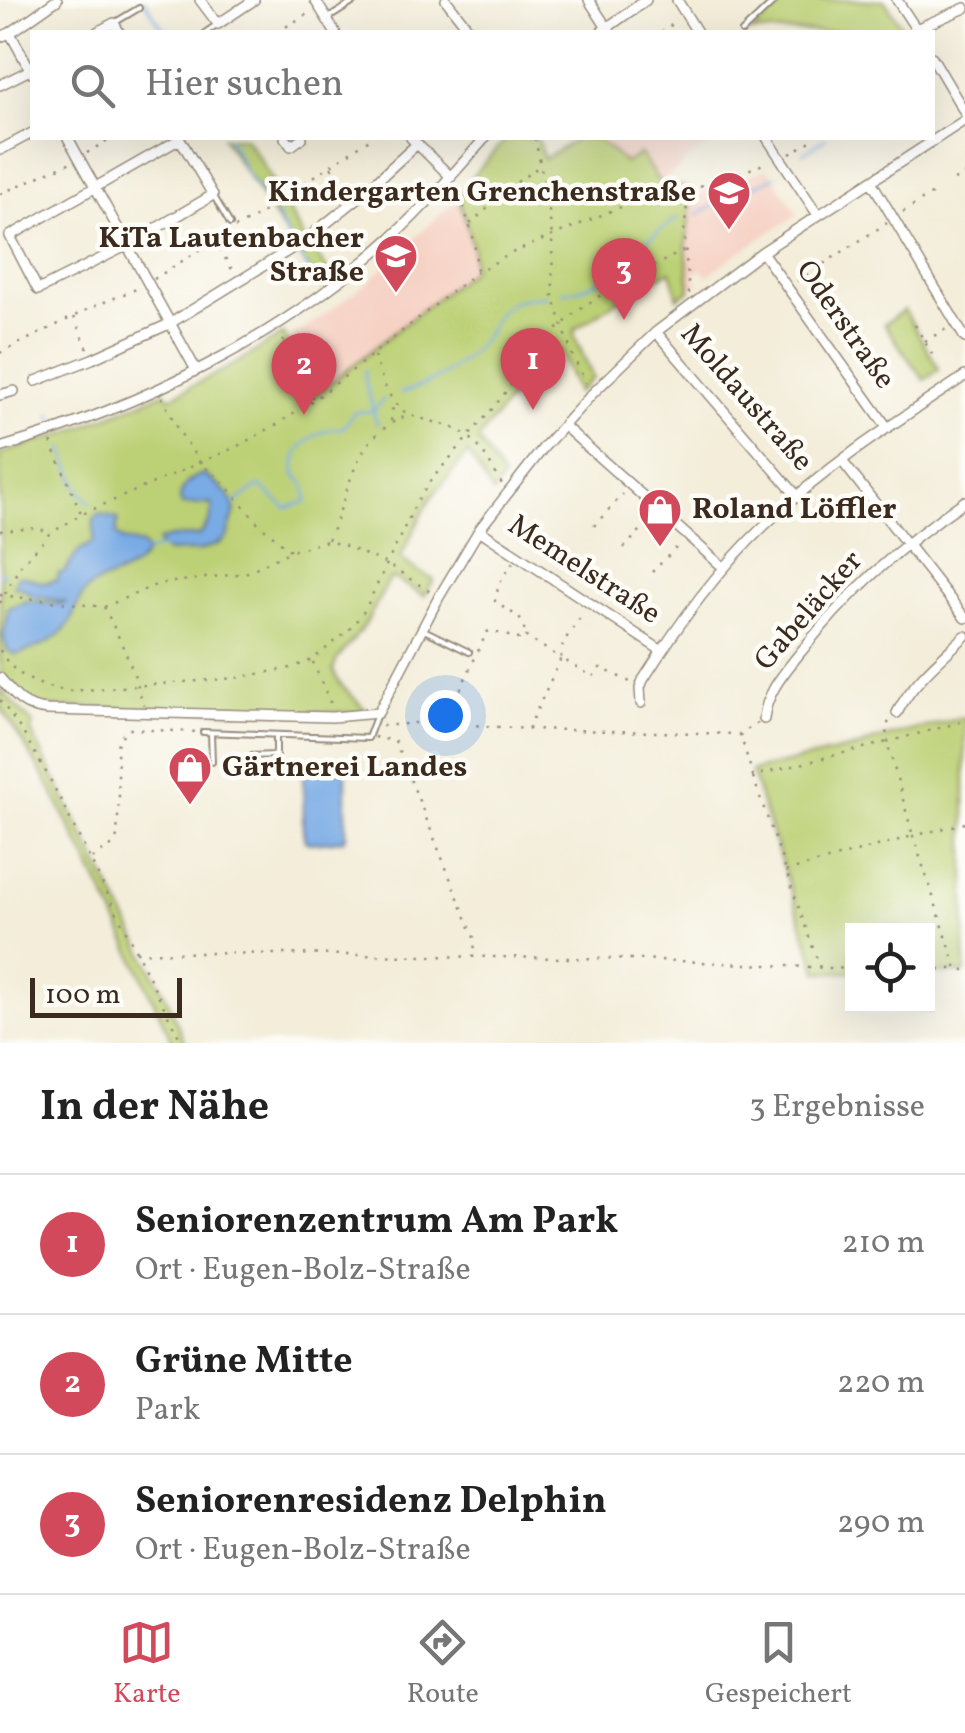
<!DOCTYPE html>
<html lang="de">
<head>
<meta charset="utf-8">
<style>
  :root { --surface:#fff; --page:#f6f6f6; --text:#222; --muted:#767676; --line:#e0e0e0; --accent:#d1495b }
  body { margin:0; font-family:Vollkorn,serif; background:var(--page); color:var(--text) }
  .controls { position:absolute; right:30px; bottom:30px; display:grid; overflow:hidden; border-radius:0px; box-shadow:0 10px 40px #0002 }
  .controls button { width:90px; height:90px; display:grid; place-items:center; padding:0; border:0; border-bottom:2px solid var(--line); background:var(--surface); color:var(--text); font:50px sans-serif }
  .scale { position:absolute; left:30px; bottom:25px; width:152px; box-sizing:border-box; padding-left:10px; border:5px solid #3b2a1e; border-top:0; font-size:28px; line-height:35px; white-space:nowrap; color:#3b2a1e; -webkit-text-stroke:8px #fdfcf7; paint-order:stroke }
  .you { position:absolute; left:445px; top:715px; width:35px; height:35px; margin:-25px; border:8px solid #fff; border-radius:50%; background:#1a73e8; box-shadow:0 0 0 15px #1a73e833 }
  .badge { display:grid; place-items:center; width:65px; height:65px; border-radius:50%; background:var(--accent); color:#fff; font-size:32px; font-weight:700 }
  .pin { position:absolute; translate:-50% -82px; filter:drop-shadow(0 2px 5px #0008) }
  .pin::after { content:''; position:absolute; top:52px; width:35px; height:30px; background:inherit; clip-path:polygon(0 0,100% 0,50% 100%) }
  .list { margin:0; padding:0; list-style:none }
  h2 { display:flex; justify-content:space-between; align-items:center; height:130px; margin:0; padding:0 40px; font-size:42px }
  h2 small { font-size:32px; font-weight:400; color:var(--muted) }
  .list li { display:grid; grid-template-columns:65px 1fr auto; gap:30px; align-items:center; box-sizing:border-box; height:140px; padding:0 40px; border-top:2px solid var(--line) }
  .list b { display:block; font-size:38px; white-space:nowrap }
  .list p { margin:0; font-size:32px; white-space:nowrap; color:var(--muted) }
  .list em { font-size:32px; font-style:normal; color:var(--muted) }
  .icon { flex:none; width:55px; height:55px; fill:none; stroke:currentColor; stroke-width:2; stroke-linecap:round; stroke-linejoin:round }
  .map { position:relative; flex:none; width:965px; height:1043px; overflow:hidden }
  .search { position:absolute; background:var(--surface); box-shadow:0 10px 40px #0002; left:30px; right:30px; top:30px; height:110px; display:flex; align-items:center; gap:25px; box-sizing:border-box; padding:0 35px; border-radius:0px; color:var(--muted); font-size:38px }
  .sheet { height:550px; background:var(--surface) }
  nav { display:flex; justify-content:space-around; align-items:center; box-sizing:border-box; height:140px; border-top:2px solid var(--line); background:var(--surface); font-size:28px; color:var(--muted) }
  nav a { display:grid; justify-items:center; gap:5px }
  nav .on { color:var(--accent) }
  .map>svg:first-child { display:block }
</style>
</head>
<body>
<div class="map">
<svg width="965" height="1043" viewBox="0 0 965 1043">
  <rect width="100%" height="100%" fill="#fdfcf7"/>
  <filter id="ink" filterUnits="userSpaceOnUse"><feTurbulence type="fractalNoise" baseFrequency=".01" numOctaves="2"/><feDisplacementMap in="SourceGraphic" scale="20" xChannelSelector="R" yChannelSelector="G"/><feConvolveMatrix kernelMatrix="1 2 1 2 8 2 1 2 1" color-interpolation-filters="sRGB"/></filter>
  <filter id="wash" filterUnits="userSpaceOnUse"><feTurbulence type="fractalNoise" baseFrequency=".0048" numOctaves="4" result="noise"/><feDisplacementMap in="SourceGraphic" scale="40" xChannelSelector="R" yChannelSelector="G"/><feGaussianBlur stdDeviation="2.25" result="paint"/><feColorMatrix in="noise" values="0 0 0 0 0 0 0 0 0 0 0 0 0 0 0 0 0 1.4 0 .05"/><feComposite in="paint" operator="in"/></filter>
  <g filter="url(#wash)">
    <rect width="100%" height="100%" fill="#f3edd9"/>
    <path fill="#f6d2c4" d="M596,138H721L683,162L684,165L659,182L640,155L625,164Z
      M767,168L798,214L729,259L707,276L701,269L693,275L698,283L690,290L686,247L691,195L736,182Z
      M459,197L473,249L472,270L316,394L288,341L367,283Z"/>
    <path fill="#bcd074" stroke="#7c7d49" stroke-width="2.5" d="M787,0H884L906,32H751Z
      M223,138H245L261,161L303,237L334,278L321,288Z
      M507,138H537L544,159L578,138H596L625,163L640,154L659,182L692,189L686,247L690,290L678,298L671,271L641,285L575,329L574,335L593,378L577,393L561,352L557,351C524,375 503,409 478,440L503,478L493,493L468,453L430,499L400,558L417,571L434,580L424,596L393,578L389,580L365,625L336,661L333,670L340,684L366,710L358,713L43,707L24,702L0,675V454L72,431L165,392L169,398L235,364L283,334L317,394L472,270L473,249L459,197L476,172Z
      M904,310L939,369L924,380L884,324Z
      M0,689L34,725L31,732L167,999L185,1043H173L112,910L47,781L0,706Z
      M965,717V973H928V931H852V972H818L751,771L862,746L875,740Z"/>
    <path fill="#79abe5" stroke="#5a6a82" stroke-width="2.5" d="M204,474L229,495L235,511L227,537L219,544L199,551L167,552L160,547L158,541C172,534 185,538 200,535C207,526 214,516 212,504L182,505L180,499C181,486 192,477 204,474Z
      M99,514L118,519L116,534L122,540L142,545L147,552C135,573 114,574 94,585C78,594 77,610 69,624C57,642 34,649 15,655L7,650L3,636L8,608L26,601L63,604L65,602L30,595L28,591L14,586L18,576C36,575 37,589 58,579V574L64,572L79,551L94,541V520Z
      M304,766H320L346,770V836L343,840L311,843L305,841C301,826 303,814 304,799C305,788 301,778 304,766Z"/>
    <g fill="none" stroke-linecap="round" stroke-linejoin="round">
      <path stroke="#79abe5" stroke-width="2.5" d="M144,0L165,32
        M228,138L248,176L269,202
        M803,153L826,138
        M697,214L775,176
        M276,215L291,242
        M298,253L316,280
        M562,292C602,288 610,270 638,247C651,237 664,227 678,218
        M365,370V380L377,424
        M401,393C433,384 465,364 485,337C492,327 496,312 507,305C518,298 533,297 546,296
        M51,414L53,419
        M63,448L79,491L91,503
        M233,504L259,486C270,493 276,502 287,508L307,501L305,485L295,475C295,469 294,463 296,458C303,438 325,428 343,428L354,412L373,411L384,399
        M147,552L163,547
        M0,573L5,575
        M35,602L36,596"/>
    </g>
  </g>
  <g filter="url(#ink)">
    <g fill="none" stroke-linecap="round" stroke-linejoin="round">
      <defs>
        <path id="lane" d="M327,19L357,0
          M114,23L139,8
          M206,32L218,24
          M742,32L776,0
          M215,198L230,224
          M424,630L469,652
          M203,732L368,738L377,714
          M211,733L212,762
          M249,756L276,755V736"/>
        <path id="street" d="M200,0L218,24L254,0
          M315,0L335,32
          M446,0L471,32
          M589,0L607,28
          M677,0L697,32
          M897,0L918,32
          M916,29L965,8
          M97,32L114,23L119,32
          M601,32L646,0
          M10,33L32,73
          M0,37L10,33L57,0
          M932,57L965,113
          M0,85L32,69
          M68,138L196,370
          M285,138L291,146L302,138
          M411,138L451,177
          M767,138L818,215
          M180,139L213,195L126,246L38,290L10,236Z
          M0,150L32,133
          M871,181L965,338
          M762,252L887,427
          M656,332L797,496
          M36,381L92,359L169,324L304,241L358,198L417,144
          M0,395L14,391
          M564,426L724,568
          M0,448C142,406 281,338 392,237C425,206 455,172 485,138
          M842,461L965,618
          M479,530L662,651
          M0,678C14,695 23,708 47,710L332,717L378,713L439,597L479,530L544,447L593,393L656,332L762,252L965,120
          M641,703L640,688L643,680C679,623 718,569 767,523C826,466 897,421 965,376
          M897,713C913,681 940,660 965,636
          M764,719C766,693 784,673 800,653C847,593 902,544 965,501"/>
      </defs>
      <use href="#lane" stroke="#978c7c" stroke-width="8"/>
      <use href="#street" stroke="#978c7c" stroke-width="12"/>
      <path stroke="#978c7c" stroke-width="2.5" stroke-dasharray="2.5 8" stroke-linecap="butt" d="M277,32L309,13
        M661,32L676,22
        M535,138L548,203L552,237L553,296L572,354L586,383
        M87,153L111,138
        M790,154L815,138
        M331,167L352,191
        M954,180L965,174
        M457,186L474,240L477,270
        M0,194L71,162
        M903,212L936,191
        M470,224L517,182L541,165
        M235,228L278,204L309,180L371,138
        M214,240L233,271
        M154,279L228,232
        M797,281L887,223
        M689,294L684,232L689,188
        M74,317L89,351
        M915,325L933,356
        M283,340L313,398
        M925,341L946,329
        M0,353L97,305L139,288
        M374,356C381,376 389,407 411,415C431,423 452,423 470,438C484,450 492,468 502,484
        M162,397L177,428L201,464L219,478L259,524L290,550
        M391,421L393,405
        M51,442L81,513
        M594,526L623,494
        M0,531L36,528L49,532
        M328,540C352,492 350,434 410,415
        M624,548L651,519
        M513,562L499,584L495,601C507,613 526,614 524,634
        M652,572L680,544
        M0,595L104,607L158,584L245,573L291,551L327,541L343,545L387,564L432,593
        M0,603L20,566L51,533L82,514L234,448L278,424L325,392L477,272L512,253L618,208L721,180L769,162
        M104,607C120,639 135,670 143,705
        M0,650C13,677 42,688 70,691L236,678L291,668L312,660L349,630L365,610L416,503L431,480L494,407L546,340L578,310L615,286L685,250
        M313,662L330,702L331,710
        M0,700L22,731L50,779L182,1043
        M447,718L487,632L491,631L519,639L523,635L561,658L563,643L583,613
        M889,722L886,726L887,742L965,721
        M758,723L740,734L753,776L887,742L913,836L785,872
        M382,726L429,722L528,729L561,658L593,677L598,668H601L630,682
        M528,729L739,734
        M374,737L395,741L475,940L474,955
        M753,777L820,968
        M965,823L913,836L957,969L965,970
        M92,858L113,845L117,837L119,797L117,750L118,739L129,729L199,732
        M136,952L638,959L852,969
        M928,969H955"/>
      <use href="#lane" stroke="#fff" stroke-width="4"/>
      <use href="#street" stroke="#fff" stroke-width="9"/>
    </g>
  </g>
  <defs>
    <symbol id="school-pin" viewBox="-11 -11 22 30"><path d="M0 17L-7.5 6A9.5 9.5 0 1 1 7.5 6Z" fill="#d1495b" stroke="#fdfcf7"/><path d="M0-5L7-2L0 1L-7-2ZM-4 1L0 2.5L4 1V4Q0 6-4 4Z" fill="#fff"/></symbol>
    <symbol id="shop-pin" viewBox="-11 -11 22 30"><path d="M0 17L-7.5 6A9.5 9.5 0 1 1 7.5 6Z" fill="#d1495b" stroke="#fdfcf7"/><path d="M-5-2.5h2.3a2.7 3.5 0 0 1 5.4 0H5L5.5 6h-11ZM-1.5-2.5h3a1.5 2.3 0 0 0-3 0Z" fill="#fff"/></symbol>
  </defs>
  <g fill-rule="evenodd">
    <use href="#school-pin" x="704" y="168" width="50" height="68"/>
    <use href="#school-pin" x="371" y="231" width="50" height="68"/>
    <use href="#shop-pin" x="635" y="485" width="50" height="68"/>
    <use href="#shop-pin" x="165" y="743" width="50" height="68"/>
  </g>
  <g text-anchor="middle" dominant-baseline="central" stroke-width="9" stroke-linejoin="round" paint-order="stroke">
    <g font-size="30" font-weight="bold" fill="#3b2a1e" stroke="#fdfcf7" text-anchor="end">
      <text x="696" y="193">Kindergarten Grenchenstraße</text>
      <text x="364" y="239">KiTa Lautenbacher<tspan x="364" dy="34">Straße</tspan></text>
      <text x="692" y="510" text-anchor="start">Roland Löffler</text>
      <text x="222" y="768" text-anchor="start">Gärtnerei Landes</text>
    </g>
    <g font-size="30" fill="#3b2a1e" stroke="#fdfcf7">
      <text transform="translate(845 325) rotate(55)">Oderstraße</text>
      <text transform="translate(746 398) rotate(49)">Moldaustraße</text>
      <text transform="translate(584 570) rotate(33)">Memelstraße</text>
      <text transform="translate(809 611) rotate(-49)">Gabeläcker</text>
    </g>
  </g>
</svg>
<div class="controls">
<button><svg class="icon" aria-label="locate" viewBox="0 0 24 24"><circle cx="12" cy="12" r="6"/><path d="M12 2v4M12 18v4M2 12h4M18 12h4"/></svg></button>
</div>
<div class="scale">100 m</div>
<div class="you"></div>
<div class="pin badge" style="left:533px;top:410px">1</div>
<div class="pin badge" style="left:304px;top:415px">2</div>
<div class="pin badge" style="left:624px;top:320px">3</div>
<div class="search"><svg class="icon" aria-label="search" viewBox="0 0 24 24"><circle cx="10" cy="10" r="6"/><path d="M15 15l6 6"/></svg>Hier suchen</div>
</div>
<section class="sheet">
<h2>In der Nähe<small>3 Ergebnisse</small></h2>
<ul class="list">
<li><span class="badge">1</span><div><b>Seniorenzentrum Am Park</b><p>Ort · Eugen-Bolz-Straße</p></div><em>210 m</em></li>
<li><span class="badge">2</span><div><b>Grüne Mitte</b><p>Park</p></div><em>220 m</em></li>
<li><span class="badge">3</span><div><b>Seniorenresidenz Delphin</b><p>Ort · Eugen-Bolz-Straße</p></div><em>290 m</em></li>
</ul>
</section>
<nav>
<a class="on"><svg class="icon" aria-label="map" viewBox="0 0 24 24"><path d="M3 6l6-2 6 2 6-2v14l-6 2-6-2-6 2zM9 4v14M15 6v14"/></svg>Karte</a>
<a><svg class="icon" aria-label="directions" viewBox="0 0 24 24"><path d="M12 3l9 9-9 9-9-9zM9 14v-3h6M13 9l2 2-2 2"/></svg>Route</a>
<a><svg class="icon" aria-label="saved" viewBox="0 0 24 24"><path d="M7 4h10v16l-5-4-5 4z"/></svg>Gespeichert</a>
</nav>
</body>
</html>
